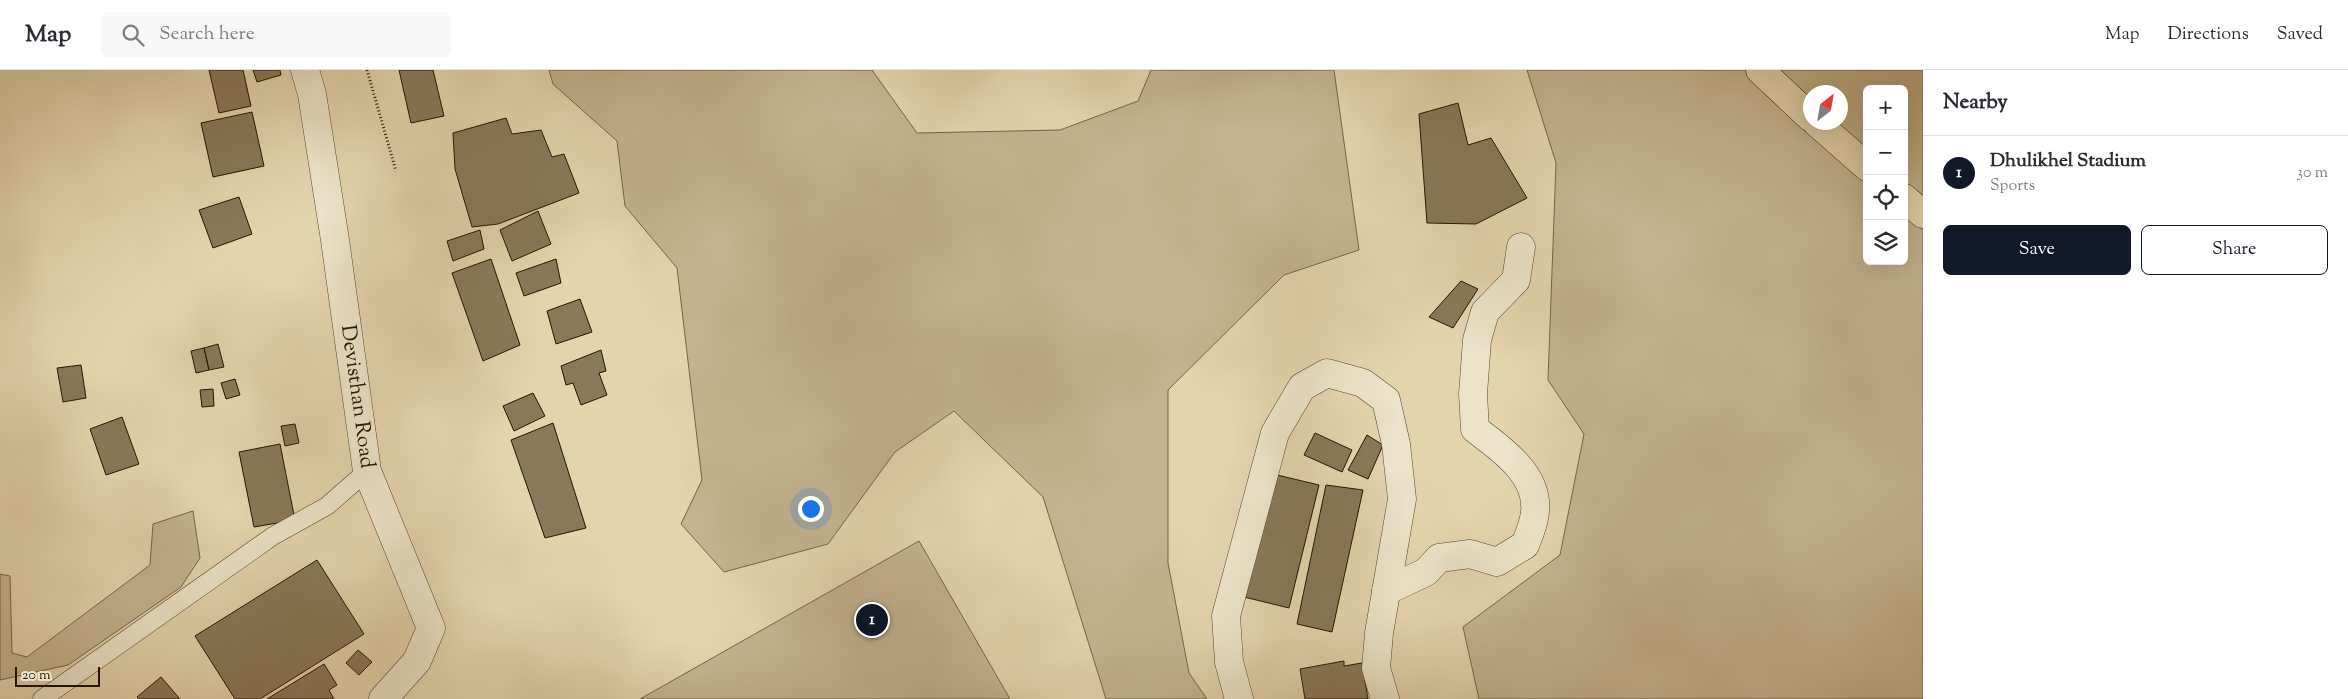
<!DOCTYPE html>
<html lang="en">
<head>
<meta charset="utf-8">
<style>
  :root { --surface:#fff; --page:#f7f7f7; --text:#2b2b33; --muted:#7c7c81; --line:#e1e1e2; --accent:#111827 }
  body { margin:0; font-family:"Sorts Mill Goudy",serif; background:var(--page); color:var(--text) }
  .controls { position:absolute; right:15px; top:15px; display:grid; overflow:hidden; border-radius:8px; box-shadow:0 5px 20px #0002 }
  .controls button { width:45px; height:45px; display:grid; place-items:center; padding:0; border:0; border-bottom:1px solid var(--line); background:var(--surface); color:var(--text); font:25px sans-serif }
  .compass { position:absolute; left:1803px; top:15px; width:45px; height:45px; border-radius:50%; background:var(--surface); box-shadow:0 5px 20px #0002; rotate:31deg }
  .scale { position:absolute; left:15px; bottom:12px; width:85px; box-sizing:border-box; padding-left:5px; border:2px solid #261400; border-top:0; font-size:14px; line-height:18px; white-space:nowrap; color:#261400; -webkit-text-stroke:4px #ede3ca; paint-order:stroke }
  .you { position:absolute; left:810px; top:438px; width:18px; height:18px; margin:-12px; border:4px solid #fff; border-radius:50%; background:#1a73e8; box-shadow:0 0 0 8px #1a73e833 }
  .badge { display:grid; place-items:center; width:32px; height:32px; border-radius:50%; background:var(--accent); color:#fff; font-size:16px; font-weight:700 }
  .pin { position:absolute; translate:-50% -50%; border:2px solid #fff; box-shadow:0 1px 5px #0006 }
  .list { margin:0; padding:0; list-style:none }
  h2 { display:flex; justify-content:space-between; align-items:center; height:65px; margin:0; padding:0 20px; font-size:21px }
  h2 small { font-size:16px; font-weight:400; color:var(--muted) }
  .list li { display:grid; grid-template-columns:32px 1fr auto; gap:15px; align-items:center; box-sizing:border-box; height:75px; padding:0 20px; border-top:1px solid var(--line) }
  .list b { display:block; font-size:19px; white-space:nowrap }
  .list p { margin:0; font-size:16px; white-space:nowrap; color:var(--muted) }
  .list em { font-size:16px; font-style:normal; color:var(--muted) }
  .actions { display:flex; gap:10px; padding:15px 20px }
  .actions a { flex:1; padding:11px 0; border:1px solid var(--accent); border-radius:8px; text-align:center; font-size:18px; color:var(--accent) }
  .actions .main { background:var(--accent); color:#fff }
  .icon { flex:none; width:28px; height:28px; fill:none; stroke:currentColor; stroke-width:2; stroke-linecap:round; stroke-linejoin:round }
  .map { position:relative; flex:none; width:1923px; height:629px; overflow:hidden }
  header { display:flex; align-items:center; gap:30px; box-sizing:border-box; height:70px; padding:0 25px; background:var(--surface); border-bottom:1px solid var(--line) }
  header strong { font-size:24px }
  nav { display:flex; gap:28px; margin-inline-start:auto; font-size:18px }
  .search { width:350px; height:45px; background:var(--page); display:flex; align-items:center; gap:12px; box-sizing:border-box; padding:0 18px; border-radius:8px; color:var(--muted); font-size:19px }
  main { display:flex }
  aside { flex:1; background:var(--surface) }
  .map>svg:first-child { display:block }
</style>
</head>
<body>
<header>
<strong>Map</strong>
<div class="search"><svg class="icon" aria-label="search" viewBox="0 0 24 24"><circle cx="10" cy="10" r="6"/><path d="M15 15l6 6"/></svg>Search here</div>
<nav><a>Map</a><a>Directions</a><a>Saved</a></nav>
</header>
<main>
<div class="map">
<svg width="1923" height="629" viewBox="0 0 1923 629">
  <rect width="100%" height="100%" fill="#e4d4ae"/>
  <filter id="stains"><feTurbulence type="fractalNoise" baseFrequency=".004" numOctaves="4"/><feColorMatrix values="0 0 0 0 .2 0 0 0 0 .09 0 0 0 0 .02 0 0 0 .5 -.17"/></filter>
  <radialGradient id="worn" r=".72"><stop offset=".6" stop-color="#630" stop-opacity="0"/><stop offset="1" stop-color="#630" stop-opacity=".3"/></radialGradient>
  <path fill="#c4b390" stroke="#756448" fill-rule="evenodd" d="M549,0H872L917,63L1060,60L1138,31L1151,0H1334L1359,180L1284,205L1168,320V493L1189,603L1207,629H1106L1043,427L954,341L895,382L828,474L724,502L681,454L702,410L677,198L625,136L617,71L553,14Z
    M1527,0H1923V629H1479L1463,557L1560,485L1584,364L1548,310L1556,93ZM1867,19H1904V191H1867ZM1810,22H1840V52H1810Z
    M193,441L200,488L181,517L68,595L0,610V504L10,506L12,583L27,587L150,495L153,454Z
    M919,471L1010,629H640Z"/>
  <path fill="#89785a" stroke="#261400" d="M209,0H243L251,36L219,43Z
    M253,0H280L281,5L257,12Z
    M399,0H433L444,46L411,53Z
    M1458,33L1468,75L1491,68L1527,128L1476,154L1427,153L1419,44Z
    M252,42L264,96L213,107L201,53Z
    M506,48L512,64L541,60L552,87L564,84L579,123L498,154L472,157L455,99L453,63Z
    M239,127L252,164L213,178L199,140Z
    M538,141L551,174L512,191L500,160Z
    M480,160L484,179L453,191L447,171Z
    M491,189L520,275L483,291L452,203Z
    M556,189L561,213L524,226L516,203Z
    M1461,211L1478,219L1453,258L1429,247Z
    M580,229L592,262L556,274L547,241Z
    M218,274L224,297L209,300L204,278Z
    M204,278L209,300L196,303L191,281Z
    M601,280L606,301L599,303L607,325L581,335L573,313L566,315L561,296Z
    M81,295L86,328L63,332L57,298Z
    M235,309L240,325L226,329L221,313Z
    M213,319L214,336L202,337L200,320Z
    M533,323L545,346L514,361L503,336Z
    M122,347L139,394L106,405L90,359Z
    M553,353L586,458L545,468L511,370Z
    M295,354L299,373L285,376L281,356Z
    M1315,363L1352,380L1342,402L1304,385Z
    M1367,365L1383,375L1368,409L1348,400Z
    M280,374L295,450L254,457L239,382Z
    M1273,404L1319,415L1289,538L1244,527Z
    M1326,415L1363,420L1332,562L1297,554Z
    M317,490L364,564L260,629H235L195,566Z
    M358,580L372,592L359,605L346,593Z
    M1344,591V596L1362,593L1368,629H1305L1300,599Z
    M324,594L337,615L329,620L334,629H267Z
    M161,607L180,629H139L137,627Z"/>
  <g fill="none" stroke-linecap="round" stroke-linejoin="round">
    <defs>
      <path id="service" d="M42,629L273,466L327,436L367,401"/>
      <g id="minor">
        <path id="s1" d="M305,0L312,24L335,170L367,401L431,558L417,591L383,629"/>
        <path d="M1386,521L1426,502L1439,488L1470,484L1497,492L1525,475C1529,465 1534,454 1535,442C1539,404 1501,379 1475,359L1473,324L1477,270L1485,242L1516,210L1521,177"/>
        <path d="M1239,629L1229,592L1226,546L1275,363L1302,317L1327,303L1363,313L1386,330L1396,374L1402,429L1379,563L1376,598L1385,629"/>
      </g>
      <path id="trunk" d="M1760,0L1810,47
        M1816,52L1867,97
        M1904,128L1923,144"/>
    </defs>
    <use href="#service" stroke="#56442c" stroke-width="19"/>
    <use href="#minor" stroke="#56442c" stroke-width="29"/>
    <use href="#trunk" stroke="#261400" stroke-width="29"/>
    <path stroke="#261400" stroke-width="3" stroke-dasharray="1 2.5" stroke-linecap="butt" d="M367,0L396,101"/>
    <use href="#service" stroke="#ede3ca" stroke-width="18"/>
    <use href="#minor" stroke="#ede3ca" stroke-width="28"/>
    <use href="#trunk" stroke="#e4d4ae" stroke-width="28"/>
  </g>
  <g text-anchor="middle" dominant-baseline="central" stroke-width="4" stroke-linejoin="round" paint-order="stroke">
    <g font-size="21" fill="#261400" stroke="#ede3ca">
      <text stroke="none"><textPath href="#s1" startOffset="331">Devisthan Road</textPath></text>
    </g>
  </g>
  <rect width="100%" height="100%" filter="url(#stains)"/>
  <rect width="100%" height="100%" fill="url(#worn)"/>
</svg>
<div class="controls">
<button>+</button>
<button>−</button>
<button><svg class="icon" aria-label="locate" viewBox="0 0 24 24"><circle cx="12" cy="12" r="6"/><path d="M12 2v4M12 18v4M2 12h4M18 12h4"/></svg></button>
<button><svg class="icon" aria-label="layers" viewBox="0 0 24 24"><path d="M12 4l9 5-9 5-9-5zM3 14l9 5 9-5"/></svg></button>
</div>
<svg class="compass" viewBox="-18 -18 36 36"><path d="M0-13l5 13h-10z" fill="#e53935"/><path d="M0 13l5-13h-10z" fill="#7c7c81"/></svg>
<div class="scale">20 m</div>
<div class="you"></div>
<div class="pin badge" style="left:872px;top:550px">1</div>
</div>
<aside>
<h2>Nearby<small></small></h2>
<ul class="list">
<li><span class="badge">1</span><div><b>Dhulikhel Stadium</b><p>Sports</p></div><em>30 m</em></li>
</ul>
<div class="actions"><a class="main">Save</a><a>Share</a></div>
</aside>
</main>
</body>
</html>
